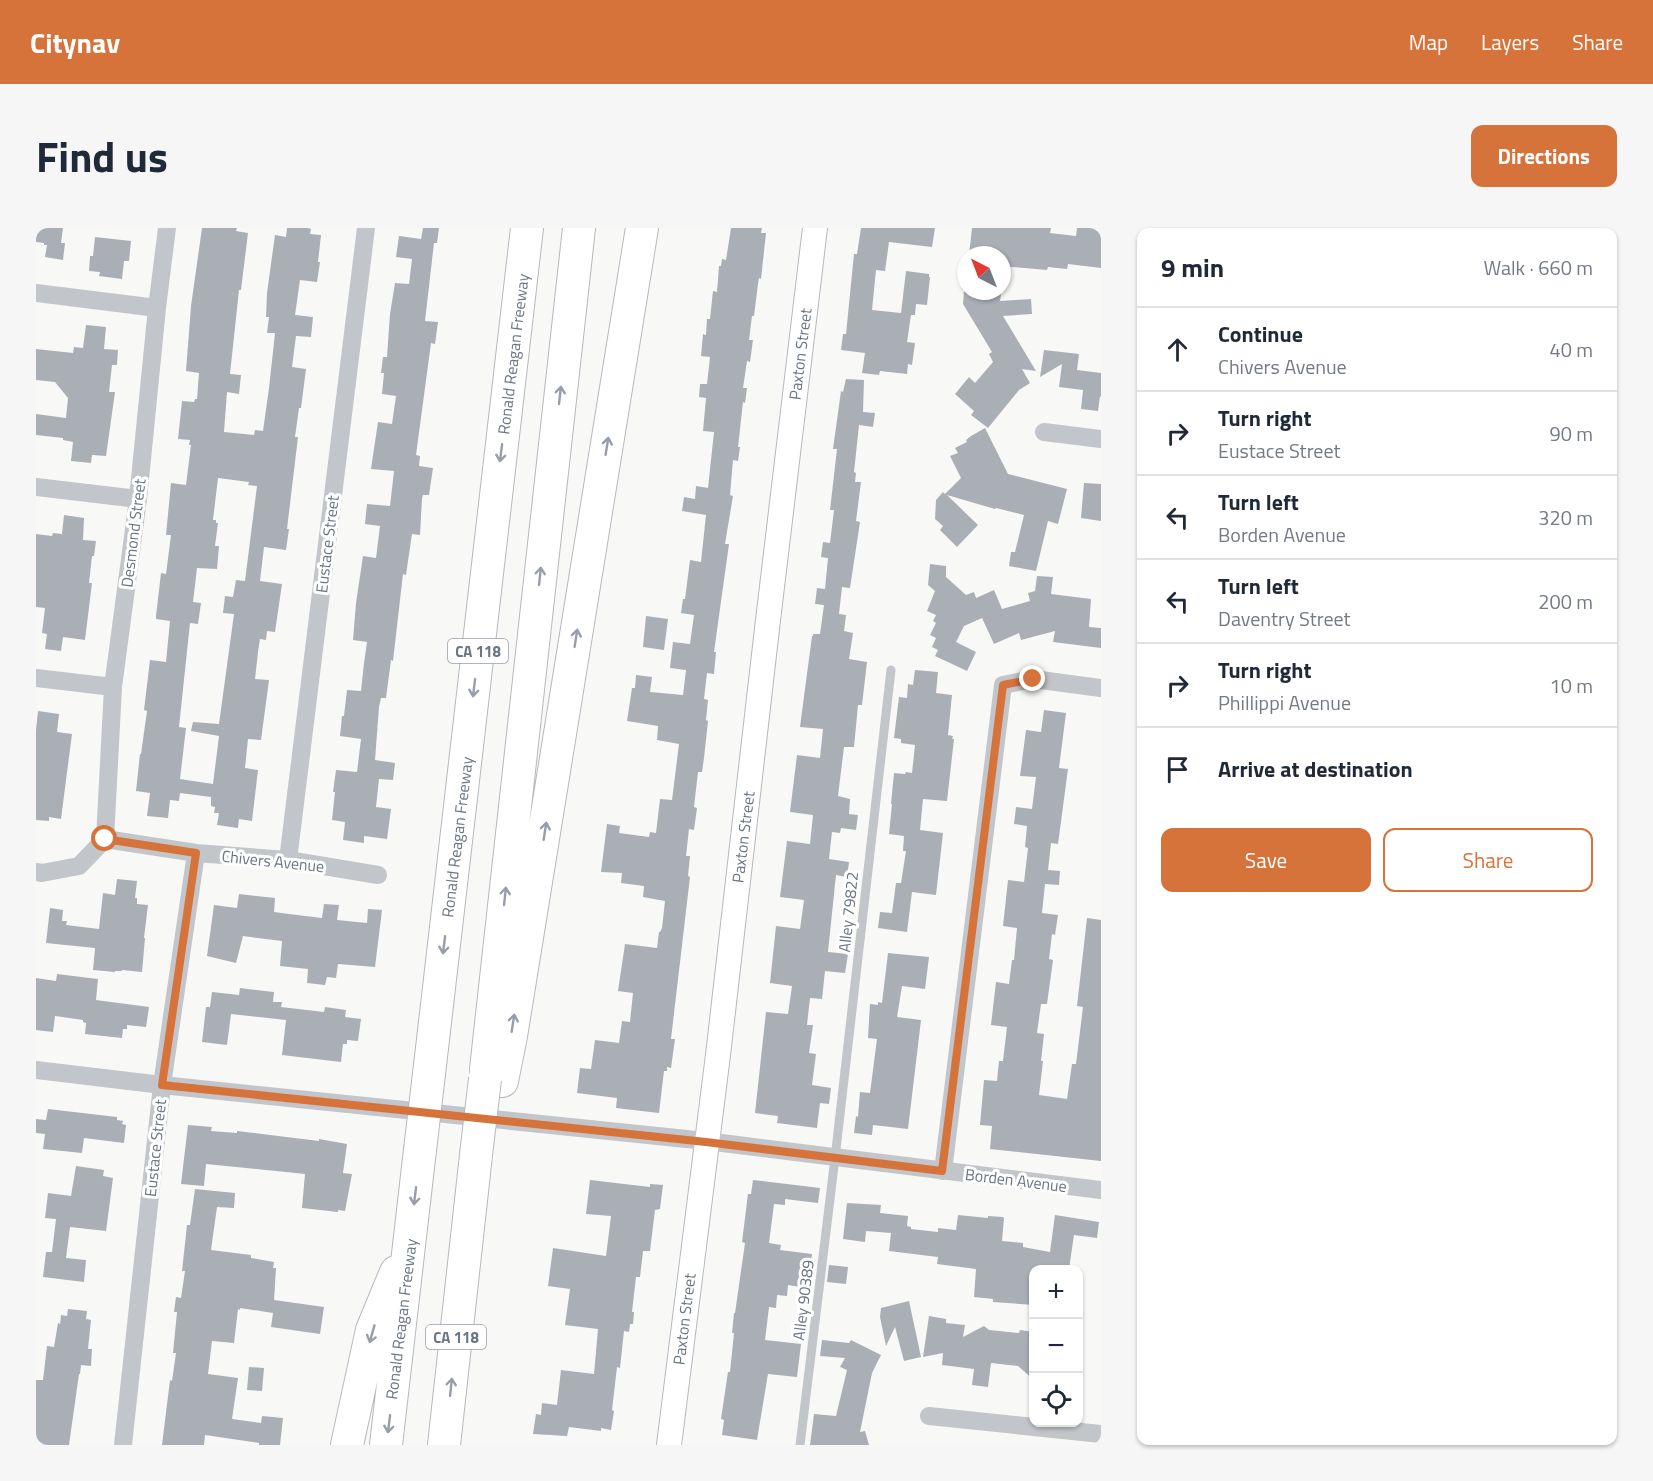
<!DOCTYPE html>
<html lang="en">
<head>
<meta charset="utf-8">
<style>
  :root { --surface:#fff; --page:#f6f6f7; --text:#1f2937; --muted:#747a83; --line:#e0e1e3; --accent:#d5733a }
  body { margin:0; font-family:"Titillium Web",sans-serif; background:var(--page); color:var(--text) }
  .controls { position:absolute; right:18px; bottom:18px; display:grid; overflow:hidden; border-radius:12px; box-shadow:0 2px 4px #0004 }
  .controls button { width:54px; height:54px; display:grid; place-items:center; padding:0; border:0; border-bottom:2px solid var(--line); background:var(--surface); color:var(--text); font:30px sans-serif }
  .compass { position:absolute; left:921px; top:18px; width:54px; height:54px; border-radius:50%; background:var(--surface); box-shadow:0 2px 4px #0004; rotate:318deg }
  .stop { position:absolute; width:18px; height:18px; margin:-14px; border:4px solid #d5733a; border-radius:50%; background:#fff }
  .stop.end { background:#d5733a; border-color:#fff; box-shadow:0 2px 6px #0008 }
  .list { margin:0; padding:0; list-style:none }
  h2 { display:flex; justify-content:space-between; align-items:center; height:78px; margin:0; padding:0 24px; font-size:26px }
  h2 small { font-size:20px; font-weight:400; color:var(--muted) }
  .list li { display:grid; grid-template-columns:39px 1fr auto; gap:18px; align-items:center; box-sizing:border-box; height:84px; padding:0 24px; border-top:2px solid var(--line) }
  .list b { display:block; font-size:22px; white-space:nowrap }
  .list p { margin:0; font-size:20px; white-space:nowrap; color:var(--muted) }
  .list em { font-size:20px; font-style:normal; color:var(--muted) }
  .actions { display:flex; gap:12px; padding:18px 24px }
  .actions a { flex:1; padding:14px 0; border:2px solid var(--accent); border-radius:12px; text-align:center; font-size:21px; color:var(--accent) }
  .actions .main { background:var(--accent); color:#fff }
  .icon { flex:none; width:33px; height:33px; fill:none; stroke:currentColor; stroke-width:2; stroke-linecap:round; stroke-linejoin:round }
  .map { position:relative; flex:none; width:1065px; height:1217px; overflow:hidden; border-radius:12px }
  header { display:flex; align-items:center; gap:36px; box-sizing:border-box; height:84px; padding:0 30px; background:var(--accent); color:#fff }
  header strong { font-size:28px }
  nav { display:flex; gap:33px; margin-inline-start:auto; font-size:21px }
  .intro { display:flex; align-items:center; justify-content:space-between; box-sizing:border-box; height:144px; padding:0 36px }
  h1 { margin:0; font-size:42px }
  .button { padding:15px 27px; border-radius:12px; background:var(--accent); color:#fff; font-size:21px; font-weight:700 }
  main { display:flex; gap:36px; padding:0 36px }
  aside { flex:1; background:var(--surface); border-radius:12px; box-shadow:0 2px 4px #0004 }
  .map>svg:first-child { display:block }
</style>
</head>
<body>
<header>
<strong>Citynav</strong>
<nav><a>Map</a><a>Layers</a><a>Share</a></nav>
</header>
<div class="intro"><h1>Find us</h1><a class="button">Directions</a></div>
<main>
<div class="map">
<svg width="1065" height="1217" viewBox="0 0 1065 1217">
  <rect width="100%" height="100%" fill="#f8f8f6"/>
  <path fill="#aaafb6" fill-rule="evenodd" d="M0,0H27L25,15H29L27,32L9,29L11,17H8V15L0,14Z
    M166,0H201L200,3L212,5L205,62H203L194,146L205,147L203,166L191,164L188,204L218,207L219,202L227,203L233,160L239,105H231L233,89H230L231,65L239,7L250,9L251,0H272L275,1L274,6L285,7L282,34H284L281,54L264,52L259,87L277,89L275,109L260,108L256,139L270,141L265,180H263L259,209H262L251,301H253L250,322L228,319L224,353L246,356L239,404L231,403L230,412L224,411L222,424L219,451L233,452L225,512L212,511L209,540L222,542L216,593L203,591L202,600L181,597L183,585H178L179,579L175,578V569L144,565L143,573L134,572L132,590L111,588L114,565L100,563L104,526H105L111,483L108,482L114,432L130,434L134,393L120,391V388L125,345L130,346L135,307H130L135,255L150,257L155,217H153L154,212L142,211L146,173L158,174L159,171H161L163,145L150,143L155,78ZM182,250L213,254L212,257L221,258L209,353L200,352L197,369L189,368L187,385L198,386L183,496L157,494L155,503L183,508L177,556L144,551L150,500L143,499L154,395L162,396L165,375L157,374L161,340L181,341L183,318H179L182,295H180V292H177Z
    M387,0H403L401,15H398L389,93L402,94L399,116L395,115L380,227L384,228L383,238L397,240L393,267H387L386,271L384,307L376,306L370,347L367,346L357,433L355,432L350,470H345L343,479L339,532L359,535L357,552L343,551L340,579L355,581L351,611L328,608V615L307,612L309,594L296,592L299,564H297L300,542L321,544L325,511L304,508L306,488H308L311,462L325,463L328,435L331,414L317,412L320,375L327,328L340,330L344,298L329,296L331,276L354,278L358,243L335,241L342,194L356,196L360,168L346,166L348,145H345L347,129H351L354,86L359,55L373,56L376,31L360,29L363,8L385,11Z
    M695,0H726L725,5H730L725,51L723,50L722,56L718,88H716L713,112H717L714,134L711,133L707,160H711L709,175L707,174L702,219H704L702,233L697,232L694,267L697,268L689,316H693L678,424H680L678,446L671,445L668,471L672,472L670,492L672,493L668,530L666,544H662L658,579L661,580L658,602L653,601L650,628H654L652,648L654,649L635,811H639L635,840L631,839V843H628L623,885L580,880L581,870L541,865L544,840L555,841L559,812L583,815L586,793L594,794L597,765L582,763L589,716L621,720L623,704H624L626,700L629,673L607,669L608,658L585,655L586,645L565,644L571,596L584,598L583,605L613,609L614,604L620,605L624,571L636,572L643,516L621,512L622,498L591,493L596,460H599L600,447L616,449L614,464L647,467L650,442L634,440L637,414L654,416L658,387L645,385L647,371H649L654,332L665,334L670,287L646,283L648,269L659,271L660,258L672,260L678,204L667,203L670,170L663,169L664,156H671L674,129L665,128L667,106L670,107L671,91H674L677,63L681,64L683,38H685L686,31L690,32Z
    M825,0H899L896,19L853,14L849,43L840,42L836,82L865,85L870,43L893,46V49H894L891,77L880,76L879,87H875L871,114L879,115L876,137L872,136L871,146L844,143L843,147L826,145L829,125L805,122L807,106H810L818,26H821Z
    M936,0H1015L1014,5L1040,8L1041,0H1065V40L1032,36L1031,41L1012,39L1011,42L966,38V27H933Z
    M59,9L95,13L93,33H88L86,51L63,48L64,44L53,43L54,28H57Z
    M928,63L965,66L964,73L995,71L996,86L967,88L1000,143L986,141L994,155L983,162L952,200L935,187L938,183L919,166L933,149L939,155L957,134L953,126L956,124L927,76Z
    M50,97L70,99L68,121L82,122L81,137H76L73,164H79L70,228L56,227L55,235L35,233L37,214L27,212V210L0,207V186L30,190L32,170L19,154L0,152V121L37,125L38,119L47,120Z
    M1008,122L1043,126L1041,142L1065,145V169L1064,168L1062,183L1045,181L1047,162L1023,159L1026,136L1004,149Z
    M810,151L828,152L827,184L839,185L837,199L823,197L818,244L820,245L819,254H825L820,293L824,294L814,360L806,359L803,386L810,387L808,403L817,405L813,431L831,434L826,477H822L818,519H808L802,568L814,571L813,586L822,587L820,602L805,600L804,605L796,604L793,631L813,634L811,649L800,647L792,724L812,726L809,745L789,743L786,771L774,770L771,797H777L773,825L780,826L776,857L795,860L793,876L784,875L781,900L741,895L742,888L719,885L730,784L752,786L756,758L734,755L740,698L764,701L768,672L744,669L751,613L774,616L777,587L754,584L761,527L784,530L787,501L764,499L776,408H777V406H784L788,377L779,376L781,360L789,361L792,330L785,329L787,314L794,315L798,282H794L801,221H797L805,163L807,164Z
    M949,200L972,246L1031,261L1022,296L1012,293L1000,343L973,338L975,324H979L988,287L960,280L959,281L911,267L942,297L921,319L904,302L907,298L899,291L900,272L907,264L909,266L925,250L914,228L922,225L919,220L931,214L930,212L935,208Z
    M1048,255L1065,256V293L1045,290Z
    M28,287L48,290L47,312L60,313L58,328H56L53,355H56L49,412L27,409L25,423L9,421L11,406L6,405L9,380L0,379V306L16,308L17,305L26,306Z
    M894,336L910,338V349L930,367L938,364L940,370L958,362L966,381L994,373L992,365L999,363L1001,348L1017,349L1015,366L1055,371L1053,399L1065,400V420L1017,414L1019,403L985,412L983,405L958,416L946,390L928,398L920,414L940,424L931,443L899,428L902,422L896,419L900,410L894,407L900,395L897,393L900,387L891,383L899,363L892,357Z
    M610,388L632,391L628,422L607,419Z
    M879,442L902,444L900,465L916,467L912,507L917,508L916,511H918L911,573L887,571L884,602L907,605L900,667L876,664L871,704L842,700L844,684L856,685L860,655H865L870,623H867L868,608L853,606L856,576H855L858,545L869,546L870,544L876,545L879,517L865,515V511L858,510L863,469L871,470L872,456L877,457Z
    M1008,482L1030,485L1023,540L1032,541L1022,616L1015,615L1012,642L1024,643L1023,657L1009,656L1006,685L1022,687L1019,707L1016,706L1013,731L1017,732L1011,776H1005L1001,805L1008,806L1005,833H1007L1003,867L1031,871L1036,836H1040L1047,779L1041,778L1051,690L1065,692V933L954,921L956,898L944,897L948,852L961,853L963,833H967L971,799L955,797L960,754L973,756L976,732H978L981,700L967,698L972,652L988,654L992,620L989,619L991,598L978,596L980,579L996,581L1000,549L984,548L990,502L1005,504Z
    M2,483L23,486L21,504L36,506L25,591L13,589V593L0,592V502Z
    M81,651L101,653L99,670H101V676L112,677L108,710H109L106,744L86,742V743H79V744L57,742L59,720L10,715L14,680L27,682L26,693H31L30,697L63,701L67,665L79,667Z
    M203,666L239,670L238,684L261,687L286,690L288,676L303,677L301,692L331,695L332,681L346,682L339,739L302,736L300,750L291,749L289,757L271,755L272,741L244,738L246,713L207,708L200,735L171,728L178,677L201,680Z
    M852,725L893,729L889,761L866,758L861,789L885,792L872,901L837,897L836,907L818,905L820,888L822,889L824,864L834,865L841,811L832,810L834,776L842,777V774L846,775Z
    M21,746L62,751L60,772L113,779L110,799L91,797V801H87L86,810L49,806L50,795L47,794V792L19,788L17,804L0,802V750L20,753Z
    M204,760L238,764L237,774H246L245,779L288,784L289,779L310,782L309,789L325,791L322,813L311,812V816H307L305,834L246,827L250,792L195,786L191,817L166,814L170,779H174L176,764L203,767Z
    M12,881L81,889V892L87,893L86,896L90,897L88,915L48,910L46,925L7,921L9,906L0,905V891L10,892Z
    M152,897L176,899L175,903L201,905V903L283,913V911L311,916L307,945L316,946L309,983L302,982V984L266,980L269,946L170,936L168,958L145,956Z
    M40,938L68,942L67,948L77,950L70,1003L34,999L30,1030L50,1032L48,1054L7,1049L10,1024H16L20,991L9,990L12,965L35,968Z
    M554,952L614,959V956L627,957L624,981L619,982L614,1023H607L604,1049H600L596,1084H598L597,1096H594L593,1104L588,1103L584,1140L581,1139L576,1182L578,1183L575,1202L565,1200V1203L533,1199L531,1208L497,1206L500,1186L505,1187L506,1175L521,1177L525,1142L558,1146L562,1101L529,1097L534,1061L512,1058L517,1020L570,1028L575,988L550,986Z
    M717,952L784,960L782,975L749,971V977L738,976L733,1015L745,1017L744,1022L776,1026L775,1035H779L777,1052L773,1051L772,1060L752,1057L751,1068L741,1067L740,1080L733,1079L729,1112L765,1116L761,1149L732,1146L721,1212L686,1207L688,1192L685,1191L692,1144H694L698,1105H696L698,1085H699L709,1015L706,1014L712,966H715Z
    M159,961L199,965L198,980L181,979L175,1022L215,1027V1030L238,1034L237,1040H240L238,1072L288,1079L284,1106L235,1099L237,1085L204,1080V1082L202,1081L198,1115L176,1113L172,1146L202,1150L196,1191L225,1195L226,1188L247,1190L244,1217H223V1215L169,1207L168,1217H126L134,1152L136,1153L140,1125H137L141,1084H138L140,1069L145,1070L149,1043H146L151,997H154Z
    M811,975L845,977L844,985L872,988L871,998L875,999V1001L902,1004V1000L920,1002L922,987L952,990V988L967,989L968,990L966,1013L987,1015V1019L1014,1024L1019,987L1063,994L1061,1010L1038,1007L1033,1041H998V1077L957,1074V1071L938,1069L940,1041L901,1036L902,1029L853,1023L855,1005L830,1003L829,1014L807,1011Z
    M793,1037L812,1039L810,1056L791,1054Z
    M873,1073L885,1129L868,1133L859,1099L850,1118L844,1089L845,1080Z
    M32,1081L51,1083L50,1091L55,1092L52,1121H56L55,1138L45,1137L44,1146H43L33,1217H0V1152H7L11,1118L18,1119L22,1095L24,1096L25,1087L31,1088Z
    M893,1088L910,1091V1095L929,1097L927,1109L948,1098L953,1102L983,1105L984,1102L998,1104V1152L982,1138L955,1135L952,1159L936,1157L938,1141L906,1137L907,1125L887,1129Z
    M786,1112L813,1115L815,1112L845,1127L836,1145L824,1204L829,1203L833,1217H774L778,1186L800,1188L811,1142L804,1139L809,1130L784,1128Z
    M213,1139L228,1140L226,1163L211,1162Z"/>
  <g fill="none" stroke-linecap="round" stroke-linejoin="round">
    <defs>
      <path id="secondary" d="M633,1217L682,827L732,392L779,0"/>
      <path id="highway" d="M450,841L543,0
        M393,846L491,0
        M466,853L475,808L606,0
        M311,1217L336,1102L360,1044
        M350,1217L384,922
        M408,1217L440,927"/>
    </defs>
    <use href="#secondary" stroke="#b5b8be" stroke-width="26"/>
    <use href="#highway" stroke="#b5b8bc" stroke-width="34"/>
    <path stroke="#c2c5c9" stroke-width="9" d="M764,1217L799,930L855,442"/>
    <path stroke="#c2c5c9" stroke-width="18" d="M0,65L121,80
      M1008,204L1065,211
      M0,259L102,271
      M0,450L77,459
      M69,611L77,459L102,271L121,80L131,0
      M252,632L330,0
      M0,644L6,645L43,638L69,611L160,625L252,632L342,647
      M0,842L126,857L670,913L1065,962
      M907,943L967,457L997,451L1065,460
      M893,1188L1065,1206
      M87,1217L126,857L160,625"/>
    <use href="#secondary" stroke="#fff" stroke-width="24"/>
    <use href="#highway" stroke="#fff" stroke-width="32"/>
    <defs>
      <path id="highway-bridge" d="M384,922L393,846
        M440,927L449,851"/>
    </defs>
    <use href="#highway-bridge" stroke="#b5b8bc" stroke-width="34" stroke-linecap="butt"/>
    <use href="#highway-bridge" stroke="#fff" stroke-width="32"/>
  </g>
  <defs><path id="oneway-shaft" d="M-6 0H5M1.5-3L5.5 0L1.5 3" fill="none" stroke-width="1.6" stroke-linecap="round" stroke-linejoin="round" transform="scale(1.5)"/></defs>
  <g stroke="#979eaa">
    <use href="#oneway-shaft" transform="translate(524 167) rotate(-84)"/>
    <use href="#oneway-shaft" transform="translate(571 218) rotate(-81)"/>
    <use href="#oneway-shaft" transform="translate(465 225) rotate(97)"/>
    <use href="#oneway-shaft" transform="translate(504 348) rotate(-84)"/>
    <use href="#oneway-shaft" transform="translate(540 410) rotate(-81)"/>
    <use href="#oneway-shaft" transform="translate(438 460) rotate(97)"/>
    <use href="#oneway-shaft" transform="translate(509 603) rotate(-81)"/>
    <use href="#oneway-shaft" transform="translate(469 668) rotate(-84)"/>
    <use href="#oneway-shaft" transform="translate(408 717) rotate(97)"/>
    <use href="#oneway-shaft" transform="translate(477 795) rotate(-81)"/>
    <use href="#oneway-shaft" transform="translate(379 968) rotate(97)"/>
    <use href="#oneway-shaft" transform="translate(336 1106) rotate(106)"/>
    <use href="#oneway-shaft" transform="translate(415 1159) rotate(-84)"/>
    <use href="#oneway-shaft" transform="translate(353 1196) rotate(97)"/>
  </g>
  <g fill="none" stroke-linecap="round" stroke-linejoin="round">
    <path stroke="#d5733a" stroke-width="8" d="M69,611L160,625L126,857L670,914L906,943L967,457L997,451"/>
  </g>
  <g text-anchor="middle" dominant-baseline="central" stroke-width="6" stroke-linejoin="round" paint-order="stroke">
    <g fill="#fff" stroke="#979eaa" stroke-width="1.5">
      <rect x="412" y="411" width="60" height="24" rx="4.5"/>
      <rect x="390" y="1097" width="60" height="24" rx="4.5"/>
    </g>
    <g font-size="15" font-weight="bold" fill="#6a7585">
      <text x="442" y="423">CA 118</text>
      <text x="420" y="1109">CA 118</text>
    </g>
    <g font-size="16" fill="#6a7585" stroke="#fff">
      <text transform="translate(477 126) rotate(-83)">Ronald Reagan Freeway</text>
      <text transform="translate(764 126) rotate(-83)">Paxton Street</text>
      <text transform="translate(97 305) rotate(-83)">Desmond Street</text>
      <text transform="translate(291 316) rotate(-83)">Eustace Street</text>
      <text transform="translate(421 609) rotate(-83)">Ronald Reagan Freeway</text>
      <text transform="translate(707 609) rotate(-83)">Paxton Street</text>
      <text transform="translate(237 633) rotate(6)">Chivers Avenue</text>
      <text transform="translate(812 684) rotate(-84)">Alley 79822</text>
      <text transform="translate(119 920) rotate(-84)">Eustace Street</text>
      <text transform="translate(980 952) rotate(7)">Borden Avenue</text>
      <text transform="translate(767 1072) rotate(-83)">Alley 90389</text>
      <text transform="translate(365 1091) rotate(-83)">Ronald Reagan Freeway</text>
      <text transform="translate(648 1091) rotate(-83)">Paxton Street</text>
    </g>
  </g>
</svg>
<div class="controls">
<button>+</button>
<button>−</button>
<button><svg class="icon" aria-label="locate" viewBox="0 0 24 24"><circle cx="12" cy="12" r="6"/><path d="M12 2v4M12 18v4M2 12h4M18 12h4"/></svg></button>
</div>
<svg class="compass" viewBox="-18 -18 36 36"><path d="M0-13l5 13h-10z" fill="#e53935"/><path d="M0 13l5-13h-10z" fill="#747a83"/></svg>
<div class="stop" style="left:69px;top:611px"></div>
<div class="stop end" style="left:997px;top:451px"></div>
</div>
<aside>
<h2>9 min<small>Walk · 660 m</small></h2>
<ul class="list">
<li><svg class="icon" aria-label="ahead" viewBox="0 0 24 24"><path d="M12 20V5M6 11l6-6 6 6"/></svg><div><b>Continue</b><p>Chivers Avenue</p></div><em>40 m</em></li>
<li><svg class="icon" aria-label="right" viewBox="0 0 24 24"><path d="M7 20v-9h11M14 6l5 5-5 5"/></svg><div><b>Turn right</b><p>Eustace Street</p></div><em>90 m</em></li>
<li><svg class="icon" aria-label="left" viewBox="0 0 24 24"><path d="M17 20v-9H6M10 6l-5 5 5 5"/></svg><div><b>Turn left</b><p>Borden Avenue</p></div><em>320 m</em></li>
<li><svg class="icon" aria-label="left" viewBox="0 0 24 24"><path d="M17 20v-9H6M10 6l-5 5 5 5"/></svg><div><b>Turn left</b><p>Daventry Street</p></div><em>200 m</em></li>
<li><svg class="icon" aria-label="right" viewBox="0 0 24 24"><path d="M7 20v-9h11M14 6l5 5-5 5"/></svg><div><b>Turn right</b><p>Phillippi Avenue</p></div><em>10 m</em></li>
<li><svg class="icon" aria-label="arrive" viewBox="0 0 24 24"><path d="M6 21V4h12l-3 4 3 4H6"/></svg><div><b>Arrive at destination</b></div></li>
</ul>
<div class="actions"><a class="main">Save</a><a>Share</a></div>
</aside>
</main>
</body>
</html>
